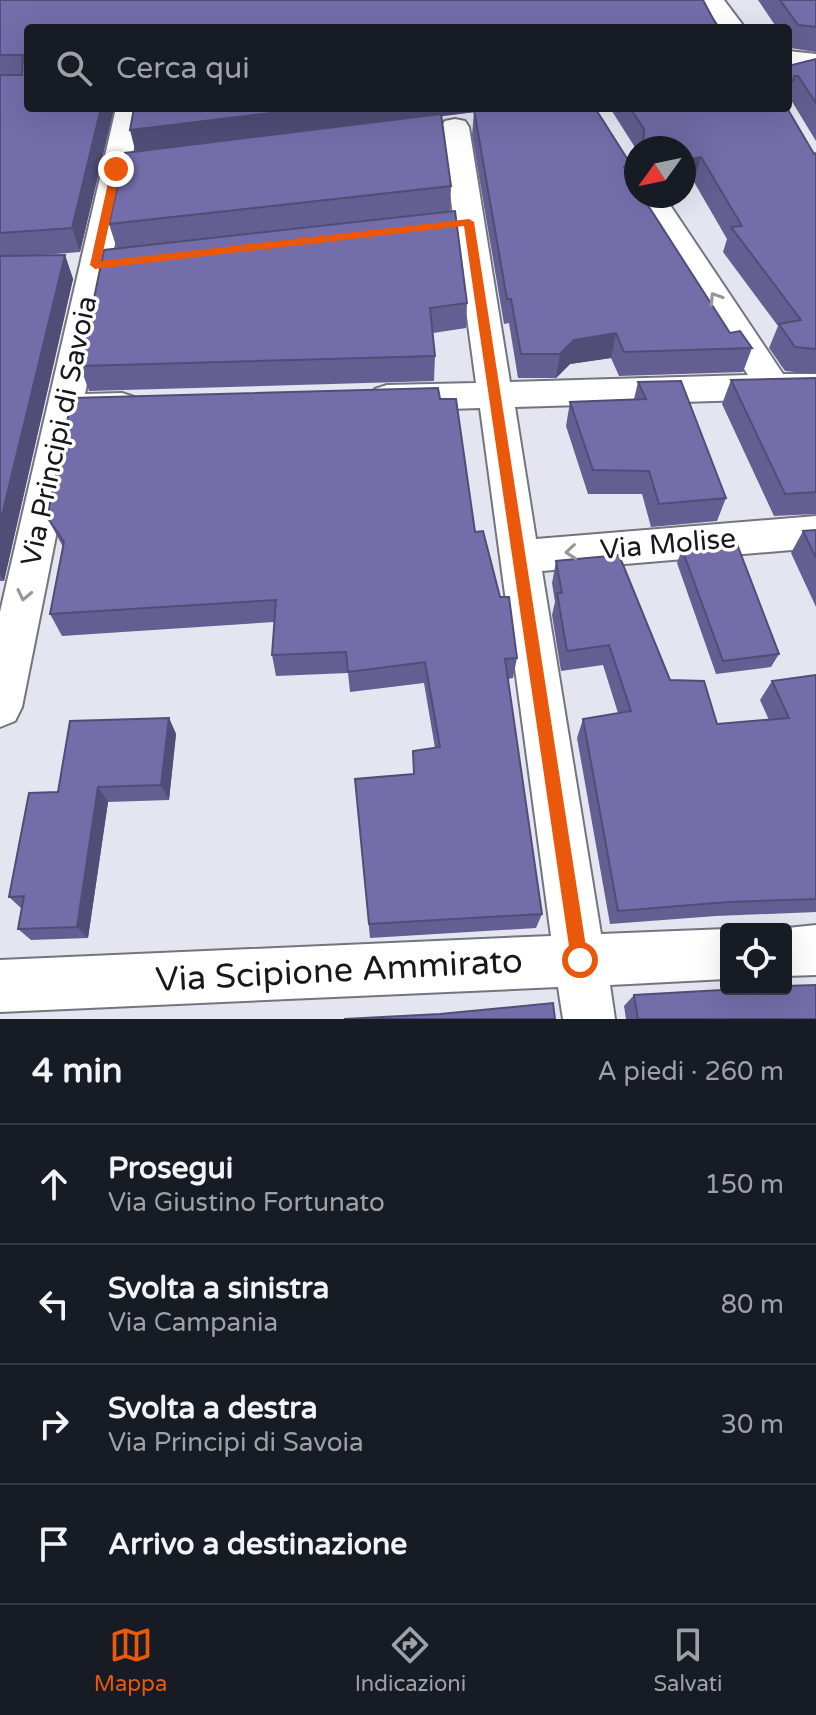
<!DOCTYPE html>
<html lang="it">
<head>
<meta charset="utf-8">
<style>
  :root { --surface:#171b24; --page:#242831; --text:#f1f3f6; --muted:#9ea1a6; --line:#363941; --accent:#ea580c }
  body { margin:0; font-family:"Varela Round",sans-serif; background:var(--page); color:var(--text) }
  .controls { position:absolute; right:24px; bottom:24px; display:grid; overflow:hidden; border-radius:8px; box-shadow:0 8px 32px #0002 }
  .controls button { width:72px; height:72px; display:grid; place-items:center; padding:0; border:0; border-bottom:2px solid var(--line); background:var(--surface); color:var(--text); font:40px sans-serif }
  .compass { position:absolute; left:624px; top:136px; width:72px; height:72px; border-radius:50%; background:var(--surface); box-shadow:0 8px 32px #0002; rotate:237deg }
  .stop { position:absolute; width:24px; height:24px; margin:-18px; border:6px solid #ea580c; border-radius:50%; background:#fff }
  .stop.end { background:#ea580c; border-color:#fff; box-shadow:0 2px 8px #0008 }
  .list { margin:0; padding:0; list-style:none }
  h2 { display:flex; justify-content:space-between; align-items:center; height:104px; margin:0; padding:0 32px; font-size:34px }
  h2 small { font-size:26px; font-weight:400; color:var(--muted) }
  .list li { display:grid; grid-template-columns:52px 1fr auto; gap:24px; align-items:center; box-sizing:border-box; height:120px; padding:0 32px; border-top:2px solid var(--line) }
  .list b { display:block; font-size:30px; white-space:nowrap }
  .list p { margin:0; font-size:26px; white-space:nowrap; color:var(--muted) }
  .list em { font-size:26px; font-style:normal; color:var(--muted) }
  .icon { flex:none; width:44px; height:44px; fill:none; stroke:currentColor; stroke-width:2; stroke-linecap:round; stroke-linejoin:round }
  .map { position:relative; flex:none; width:816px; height:1019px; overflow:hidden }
  .search { position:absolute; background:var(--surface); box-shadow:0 8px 32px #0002; left:24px; right:24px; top:24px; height:88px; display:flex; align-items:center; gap:20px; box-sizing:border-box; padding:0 28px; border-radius:8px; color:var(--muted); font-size:30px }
  .sheet { height:584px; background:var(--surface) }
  nav { display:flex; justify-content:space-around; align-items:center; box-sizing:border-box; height:112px; border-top:2px solid var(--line); background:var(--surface); font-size:22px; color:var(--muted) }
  nav a { display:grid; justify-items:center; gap:4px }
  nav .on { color:var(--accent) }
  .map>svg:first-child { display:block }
</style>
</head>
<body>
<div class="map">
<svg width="816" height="1019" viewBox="0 0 816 1019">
  <rect width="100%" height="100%" fill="#e5e5f1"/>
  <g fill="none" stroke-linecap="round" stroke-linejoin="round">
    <defs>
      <path id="minor" d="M700,0H724L745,28H721Z
        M788,51L816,54V70L788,67Z
        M116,108H142L85,394L122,393L134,397L140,406L134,415L79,420L22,707L15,721L0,727V612Z
        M455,119L465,121L469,127L510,382L748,375L634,196L636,194L664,196L783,374H816V398L515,407L536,539L816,516V548L542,571L601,934L726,929V979L610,985L615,1019H563L558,987L0,1012V960L551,936L480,408L387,411L375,407L370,398L375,389L387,385L476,383L441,127L445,121Z
        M816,925V975L786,976V929H778Z"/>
    </defs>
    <use href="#minor" stroke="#74747e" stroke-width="4"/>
    <use href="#minor" fill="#fff" fill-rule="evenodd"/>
  </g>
  <path fill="#635f92" d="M0,0L114,108L80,252L31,256L65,255L73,279L4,581H0Z
    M758,0H816V52L790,48L788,45V28H777Z
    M816,59V141L791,100H788V66Z
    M134,108H595L636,196L730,333L752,348L743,372L619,376L611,358L570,364L556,378H518L509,323L504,324L472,135L474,112L441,116L451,186L450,211L467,303L466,328L433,333L435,356L434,381L89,391L80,366L117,249L109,224L135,152Z
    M610,108H787L814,154L816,153V374L785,371L769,348L778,326L723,252L727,239L694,182L684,148H636V149Z
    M816,378V514L774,516L722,404L731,380Z
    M638,382L726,498L717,521L651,527L642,494H588L566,426L570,402L634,399Z
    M440,399L475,532L500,597L517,658L513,678L508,679L542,914L536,928L370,938L355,779L413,774V751L435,748L424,683L350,692L348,673L276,676L272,655L274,622L62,636L50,614L63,547L47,517Z
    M816,530V607L791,553L803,531Z
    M682,549L779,654L771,667L716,674L677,563Z
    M556,561L670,680L717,724L769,720L760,700L772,681L816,675V912L716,916L610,924L577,738L583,719L618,713L603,665L561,671L552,615L555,602L552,583Z
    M169,718L176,734L169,800L108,802L88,938L31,940L18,929L22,909L9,897L58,792Z
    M634,995L816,1019H626L624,1006Z"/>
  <path fill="#504d77" d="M101,108H114L80,252L72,228Z
    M312,108H508L136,154L130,130Z
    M701,157L694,182L684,183V160Z
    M636,166V190L624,167Z
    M65,255L73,279L4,581L0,574V523Z
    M616,333L611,358L570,364L556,378L560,354L574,340Z
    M169,718L176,734L169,800L161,785Z
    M98,787L108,802L88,938L77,927Z"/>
  <path fill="#736eaa" stroke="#504d77" stroke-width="2" d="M0,0H703L718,28H28V108H101L72,228L0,233V75H22L23,55H0Z
    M780,0H816V27L798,25Z
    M816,59V103L798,76H794L793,81H788V66Z
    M134,108H312L130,130Z
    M492,108H595L628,160L636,162V166L624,167L636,186V196H642L730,333L740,331L752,348L624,352L616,333L574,340L560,354H521L511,299H507L474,110Z
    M630,108H787L814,154L816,153V349L795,347L779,324L801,320L731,227L742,226L701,157L684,160V148H643L644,129Z
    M441,114L451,186L109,224L125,153Z
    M455,211L467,303L430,308L435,356L80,366L104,250Z
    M65,255L0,523V256Z
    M816,378V492L785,494L731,380Z
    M681,381L726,498L659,504L649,471L593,470L570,402L646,399L638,382Z
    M438,388L440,399H456L475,532L483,531L500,597H509L517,658L505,659L542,914L369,924L355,779L414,774L413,751L440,747L425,662L348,672L346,652L272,655L276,600L50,614L64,542L47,517L72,398Z
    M816,530V558L803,531Z
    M737,544L779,654L723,661L682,549Z
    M619,555L670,680L704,681L717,724L789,718L772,681L816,675V899L728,902L618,911L583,719L631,711L609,645L567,651L557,593H562L556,561Z
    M169,718L161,785L98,787L77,927L18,929L24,896L9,897L29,793L58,792L70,721Z
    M816,985V1019H638L634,995L740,989H786V986Z
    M553,1003L555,1019H344L440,1014Z"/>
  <defs><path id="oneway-chevron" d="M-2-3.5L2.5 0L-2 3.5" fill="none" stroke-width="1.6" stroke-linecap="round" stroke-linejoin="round" transform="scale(2)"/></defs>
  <g stroke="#979799">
    <use href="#oneway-chevron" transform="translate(715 298) rotate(-123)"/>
    <use href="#oneway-chevron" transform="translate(571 552) rotate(175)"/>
    <use href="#oneway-chevron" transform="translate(24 595) rotate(102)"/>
  </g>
  <path fill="#ea580c" d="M116,166L121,169L101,261L469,219L474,222L588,960L586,966H574L571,960L464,226L95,269L90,265L111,169Z"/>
  <g text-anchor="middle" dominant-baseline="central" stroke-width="7" stroke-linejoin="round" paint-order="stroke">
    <g font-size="28" fill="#18181c" stroke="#fff">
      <text transform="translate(59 431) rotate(-78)">Via Principi di Savoia</text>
      <text transform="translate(668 544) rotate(-5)">Via Molise</text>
    </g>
    <g font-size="34" fill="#18181c" stroke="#fff">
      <text transform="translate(339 971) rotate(-3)">Via Scipione Ammirato</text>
    </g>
  </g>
</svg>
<div class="controls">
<button><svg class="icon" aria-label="locate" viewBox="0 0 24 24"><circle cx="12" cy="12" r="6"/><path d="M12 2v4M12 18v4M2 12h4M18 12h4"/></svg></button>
</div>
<svg class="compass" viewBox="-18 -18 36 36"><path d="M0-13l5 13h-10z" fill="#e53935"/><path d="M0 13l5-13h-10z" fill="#9ea1a6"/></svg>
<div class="stop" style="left:580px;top:960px"></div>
<div class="stop end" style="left:116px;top:169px"></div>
<div class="search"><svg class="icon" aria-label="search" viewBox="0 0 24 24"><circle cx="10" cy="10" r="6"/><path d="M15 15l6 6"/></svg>Cerca qui</div>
</div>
<section class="sheet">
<h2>4 min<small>A piedi · 260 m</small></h2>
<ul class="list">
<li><svg class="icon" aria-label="ahead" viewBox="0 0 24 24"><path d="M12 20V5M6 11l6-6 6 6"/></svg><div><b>Prosegui</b><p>Via Giustino Fortunato</p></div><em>150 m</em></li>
<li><svg class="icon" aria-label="left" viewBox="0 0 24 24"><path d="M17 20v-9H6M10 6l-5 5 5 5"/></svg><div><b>Svolta a sinistra</b><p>Via Campania</p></div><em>80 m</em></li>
<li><svg class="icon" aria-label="right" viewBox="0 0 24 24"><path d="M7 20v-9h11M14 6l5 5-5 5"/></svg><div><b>Svolta a destra</b><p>Via Principi di Savoia</p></div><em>30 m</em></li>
<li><svg class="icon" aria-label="arrive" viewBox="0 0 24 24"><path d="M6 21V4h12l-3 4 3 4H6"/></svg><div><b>Arrivo a destinazione</b></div></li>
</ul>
</section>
<nav>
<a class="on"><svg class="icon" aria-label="map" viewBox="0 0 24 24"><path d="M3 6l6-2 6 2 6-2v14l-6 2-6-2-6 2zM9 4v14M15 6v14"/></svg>Mappa</a>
<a><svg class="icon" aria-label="directions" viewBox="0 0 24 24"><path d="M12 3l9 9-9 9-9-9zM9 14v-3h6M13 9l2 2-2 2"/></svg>Indicazioni</a>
<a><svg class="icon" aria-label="saved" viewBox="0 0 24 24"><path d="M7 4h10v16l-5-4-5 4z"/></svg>Salvati</a>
</nav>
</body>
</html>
